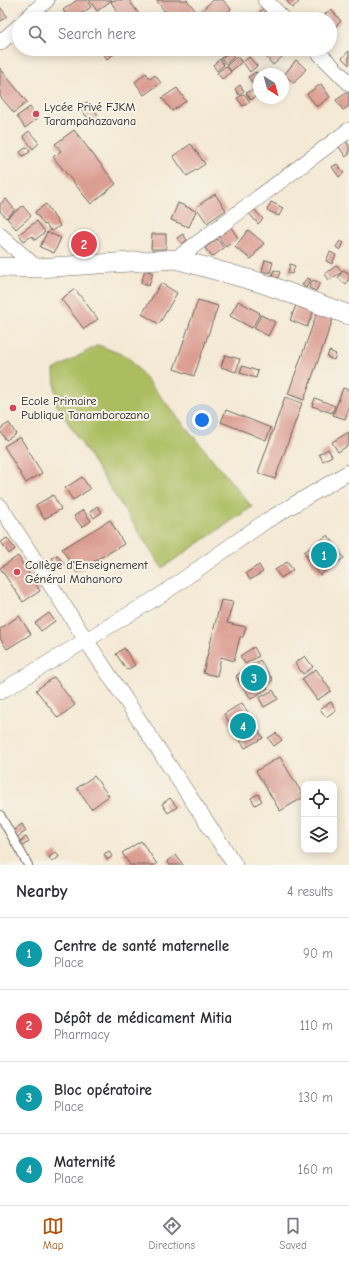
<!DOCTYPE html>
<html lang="en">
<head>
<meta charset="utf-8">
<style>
  :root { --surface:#fff; --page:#f2f2f3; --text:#2b2b33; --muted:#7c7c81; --line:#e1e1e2; --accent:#b45309 }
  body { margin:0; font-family:"Comic Neue",sans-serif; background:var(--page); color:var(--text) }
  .controls { position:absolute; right:12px; bottom:12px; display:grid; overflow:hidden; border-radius:8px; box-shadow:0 2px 10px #0003 }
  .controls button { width:36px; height:36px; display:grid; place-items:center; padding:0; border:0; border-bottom:1px solid var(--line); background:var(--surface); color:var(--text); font:20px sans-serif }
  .compass { position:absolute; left:253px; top:68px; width:36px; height:36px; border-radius:50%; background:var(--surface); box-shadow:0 2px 10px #0003; rotate:144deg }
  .you { position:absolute; left:202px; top:420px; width:14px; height:14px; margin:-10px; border:3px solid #fff; border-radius:50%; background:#1a73e8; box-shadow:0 0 0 6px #1a73e833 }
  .badge { display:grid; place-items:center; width:26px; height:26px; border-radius:50%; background:var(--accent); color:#fff; font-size:13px; font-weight:700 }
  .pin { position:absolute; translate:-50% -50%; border:2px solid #fff; box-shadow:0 1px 4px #0006 }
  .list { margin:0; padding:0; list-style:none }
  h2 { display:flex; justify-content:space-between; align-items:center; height:52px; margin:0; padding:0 16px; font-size:17px }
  h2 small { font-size:13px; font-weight:400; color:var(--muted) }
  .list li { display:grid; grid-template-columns:26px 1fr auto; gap:12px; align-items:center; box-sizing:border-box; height:72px; padding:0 16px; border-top:1px solid var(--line) }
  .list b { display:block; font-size:15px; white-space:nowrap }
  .list p { margin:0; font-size:13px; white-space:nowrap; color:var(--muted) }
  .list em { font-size:13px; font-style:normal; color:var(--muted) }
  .icon { flex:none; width:22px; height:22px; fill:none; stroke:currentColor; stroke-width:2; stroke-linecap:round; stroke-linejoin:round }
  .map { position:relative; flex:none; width:349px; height:865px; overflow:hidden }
  .search { position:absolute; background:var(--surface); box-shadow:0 2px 10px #0003; left:12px; right:12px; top:12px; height:44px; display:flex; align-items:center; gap:10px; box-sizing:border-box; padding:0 14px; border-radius:22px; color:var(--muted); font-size:15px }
  .sheet { height:340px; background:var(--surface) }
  nav { display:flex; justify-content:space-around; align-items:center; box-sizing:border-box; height:56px; border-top:1px solid var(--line); background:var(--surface); font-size:11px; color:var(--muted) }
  nav a { display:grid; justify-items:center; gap:2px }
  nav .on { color:var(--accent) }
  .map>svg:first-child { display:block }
</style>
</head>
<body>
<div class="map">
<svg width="349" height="865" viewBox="0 0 349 865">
  <rect width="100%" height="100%" fill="#f7f3e8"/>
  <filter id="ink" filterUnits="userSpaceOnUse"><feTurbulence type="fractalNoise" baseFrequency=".025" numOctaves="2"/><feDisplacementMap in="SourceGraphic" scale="8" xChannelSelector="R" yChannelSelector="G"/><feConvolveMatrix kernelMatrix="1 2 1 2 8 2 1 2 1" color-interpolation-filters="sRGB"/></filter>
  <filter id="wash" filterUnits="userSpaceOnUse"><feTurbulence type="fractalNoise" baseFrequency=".012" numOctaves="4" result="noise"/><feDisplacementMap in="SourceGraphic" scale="16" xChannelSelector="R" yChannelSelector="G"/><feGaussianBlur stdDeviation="0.9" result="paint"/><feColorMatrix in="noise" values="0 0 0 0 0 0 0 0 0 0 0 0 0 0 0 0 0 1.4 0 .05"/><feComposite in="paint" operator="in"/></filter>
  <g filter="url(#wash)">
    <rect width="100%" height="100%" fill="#f4e9d4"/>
    <path fill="#acbd60" stroke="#646c3e" d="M98,345L128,357L252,507L162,568L56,404L54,370Z"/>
    <g id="blocks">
      <path fill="#db9d92" d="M77,0H86L91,7L74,19H70L63,10Z
        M89,0H112L97,11Z
        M114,0H129L139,14L132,19H122L111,2Z
        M156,0H187L202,19H171Z
        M213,0H223L231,9L220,19H208L201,11Z
        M286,0H297L299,2L292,8Z
        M0,7L7,16L0,22Z
        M265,7L275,19H260L257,15Z
        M331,9L341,21L335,27L325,14Z
        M100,49H121L107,59Z
        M259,49H291L273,65Z
        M349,51V65L342,58Z
        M230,52L234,57L226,64L221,58Z
        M237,57L242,62L231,71L227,65Z
        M249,57L257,66L250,72L243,62Z
        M220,59L224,65L217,71L213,65Z
        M296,60L306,69L294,83L284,75Z
        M226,66L231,72L222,79L217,73Z
        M0,68L27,102L14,113L0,96Z
        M256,72L259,76V82L254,85L248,77Z
        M146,73L150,79L155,75L161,83L144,95L135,82Z
        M321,84L330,97L317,107L307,94Z
        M240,85L244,91L239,95L235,89Z
        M177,88L186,101L172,111L162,98Z
        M252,90L256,96L251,100L246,93Z
        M348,92L349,94V106L343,110L336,100Z
        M244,94L250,102L243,106L237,98Z
        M87,102L98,115L90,121L80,108Z
        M30,107L38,118L25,128L17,116Z
        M74,130L116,184L91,204L53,157L61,151L55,144Z
        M29,131L39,143L33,149L23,136Z
        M346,141L349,146V154L346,157L339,147Z
        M191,144L205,164L187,176L173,156Z
        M27,147L30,152L23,156L20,152Z
        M337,164L344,173L339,177L332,167Z
        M215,194L226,210L207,223L196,207Z
        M6,199L15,210L6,218L0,211V204Z
        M271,202L283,208L279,216L267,210Z
        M178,203L196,211L189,227L171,220Z
        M46,204L60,226L51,231L46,224L44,225L35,212Z
        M23,206L31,216L16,229L7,218Z
        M253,208L263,219L258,224L248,212Z
        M37,221L45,232L35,240L32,236L24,241L19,234Z
        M230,226L238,238L226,247L217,235Z
        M248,230L264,243L251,259L235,247Z
        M47,232L61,238L54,253L40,247Z
        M152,234H166V249H151Z
        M183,234L187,240L182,244L177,238Z
        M217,239L224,248L212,257L205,248Z
        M340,241L344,243L340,250L336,247Z
        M330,252L336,255L332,264L326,261Z
        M265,260L273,262L270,273L262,271Z
        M290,264L295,266L292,274L288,273Z
        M337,265L342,272L329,280L325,274Z
        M145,270L153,273L149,286L141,283Z
        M274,270L280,272L277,280L271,278Z
        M343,270L349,273V279L346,284L338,278Z
        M307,278L311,280L306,288L302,285Z
        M313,280L320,283L316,291L309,288Z
        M161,283L177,293L159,324L142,314Z
        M75,289L98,319L84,329L61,299Z
        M198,300L218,306L194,376L174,369Z
        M238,301L260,313L252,328L230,316Z
        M297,303L314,310L307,327L290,320Z
        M318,310L334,316L304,400L288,394Z
        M261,315L275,322L268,336L254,328Z
        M329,351L336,354L334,360L327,357Z
        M225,355L240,359L236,372L221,367Z
        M242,366L258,371L256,378L240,373Z
        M343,388L349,390V408L345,419L333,415Z
        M285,397L302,403L275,479L258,473Z
        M315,398L335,406L332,413L312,406Z
        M226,410L271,428L266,440L221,422Z
        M9,423L16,434L6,440L0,431V429Z
        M349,432V445L338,452L332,442Z
        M20,437L42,473L26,483L4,446Z
        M328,449L332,456L323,461L319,454Z
        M82,477L90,489L73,500L65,488Z
        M53,495L61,509L44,519L36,505Z
        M97,506L102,512L94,518L90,512Z
        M83,510L91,521L82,527L74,516Z
        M110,520L124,544L76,572L62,549Z
        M328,535L344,558L320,575L304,552Z
        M7,538L15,549L9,554L1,542Z
        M57,555L64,564L59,568L52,558Z
        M18,556L40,591L23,602L0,568Z
        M287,562L293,570L281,578L275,570Z
        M259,565L263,572L250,580L246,573Z
        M221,600L233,602L227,623L246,627L243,637H240L234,661L221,657L217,676L203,673Z
        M49,613L55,621L41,631L35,623Z
        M19,616L31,634L7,649L0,638V629Z
        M254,647L259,656L245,664L240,656Z
        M124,648L135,665L127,670L116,654Z
        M305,656L313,667L303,674L295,663Z
        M260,660L273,680L266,685L268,688L251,699L236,676Z
        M316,669L331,691L317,700L302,679Z
        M54,677L75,705L58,718L36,690Z
        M273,690L278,699L264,707L259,698Z
        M331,702L336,710L326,717L320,709Z
        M242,703L263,738L245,748L224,714Z
        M276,733L282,740L274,746L268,738Z
        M280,757L304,797L280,811L256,771Z
        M94,776L109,796L91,809L77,788Z
        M258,794L262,801L255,805L251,798Z
        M170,798L177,807L168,813L162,804Z
        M22,824L26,831L15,839L11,832Z
        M26,837L29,842L22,846L19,842Z
        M141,841L157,864L155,865H130L122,853Z
        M109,851L112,857L107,860L104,854Z
        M56,852L59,857L52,862L49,857Z
        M176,855L183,865H170L167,861Z"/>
    </g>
  </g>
  <g filter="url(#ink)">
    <use href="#blocks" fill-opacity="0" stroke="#68645c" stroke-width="1"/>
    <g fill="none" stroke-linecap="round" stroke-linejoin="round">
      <defs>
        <path id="service" d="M0,815L28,865"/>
        <path id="minor" d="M265,0L284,19
          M26,19L47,0
          M0,43L19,26
          M315,49L349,83
          M0,235L37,268
          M176,259L349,130
          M0,506L86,640L235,865
          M0,692L161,595L266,521L349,472"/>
        <path id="tertiary" d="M0,267L37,268L176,259L262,283L349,315"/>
      </defs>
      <use href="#service" stroke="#68645c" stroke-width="10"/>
      <use href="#minor" stroke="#68645c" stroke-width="16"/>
      <use href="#tertiary" stroke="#68645c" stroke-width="20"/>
      <use href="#service" stroke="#fff" stroke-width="8"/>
      <use href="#minor" stroke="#fff" stroke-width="15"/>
      <use href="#tertiary" stroke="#fff" stroke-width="19"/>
    </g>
  </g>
  <g fill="#d1495b" stroke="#f7f3e8" stroke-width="1.5">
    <circle cx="36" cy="114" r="4"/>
    <circle cx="13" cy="408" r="4"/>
    <circle cx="17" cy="572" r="4"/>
  </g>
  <g text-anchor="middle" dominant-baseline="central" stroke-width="4" stroke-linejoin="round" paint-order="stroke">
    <g font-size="12" fill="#1c1c1c" stroke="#f7f3e8" text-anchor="start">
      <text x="44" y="107">Lycée Privé FJKM<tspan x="44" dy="14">Tarampahazavana</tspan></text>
      <text x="21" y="401">Ecole Primaire<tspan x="21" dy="14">Publique Tanamborozano</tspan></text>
      <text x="25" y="565">Collège d'Enseignement<tspan x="25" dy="14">Général Mahanoro</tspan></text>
    </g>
  </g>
</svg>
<div class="controls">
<button><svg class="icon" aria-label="locate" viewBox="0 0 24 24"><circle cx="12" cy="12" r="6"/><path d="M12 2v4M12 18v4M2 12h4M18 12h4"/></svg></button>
<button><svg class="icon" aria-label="layers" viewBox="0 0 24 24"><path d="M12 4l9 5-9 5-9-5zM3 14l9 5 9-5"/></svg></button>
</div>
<svg class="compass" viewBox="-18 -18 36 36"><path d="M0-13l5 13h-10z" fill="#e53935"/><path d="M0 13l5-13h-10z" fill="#7c7c81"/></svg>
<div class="you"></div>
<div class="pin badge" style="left:324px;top:555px;background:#0f9aa8">1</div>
<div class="pin badge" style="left:84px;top:244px;background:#e0444e">2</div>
<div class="pin badge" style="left:254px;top:678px;background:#0f9aa8">3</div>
<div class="pin badge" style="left:243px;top:726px;background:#0f9aa8">4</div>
<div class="search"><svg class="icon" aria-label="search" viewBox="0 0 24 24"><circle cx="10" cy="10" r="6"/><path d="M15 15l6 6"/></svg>Search here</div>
</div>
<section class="sheet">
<h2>Nearby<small>4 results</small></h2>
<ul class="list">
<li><span class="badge" style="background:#0f9aa8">1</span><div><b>Centre de santé maternelle</b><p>Place</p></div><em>90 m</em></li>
<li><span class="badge" style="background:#e0444e">2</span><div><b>Dépôt de médicament Mitia</b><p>Pharmacy</p></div><em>110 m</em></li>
<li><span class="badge" style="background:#0f9aa8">3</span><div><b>Bloc opératoire</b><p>Place</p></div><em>130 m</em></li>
<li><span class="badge" style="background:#0f9aa8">4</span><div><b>Maternité</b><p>Place</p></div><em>160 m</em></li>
</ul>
</section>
<nav>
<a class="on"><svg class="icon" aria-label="map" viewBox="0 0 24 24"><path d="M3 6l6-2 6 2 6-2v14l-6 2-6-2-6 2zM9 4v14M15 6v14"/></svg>Map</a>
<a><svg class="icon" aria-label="directions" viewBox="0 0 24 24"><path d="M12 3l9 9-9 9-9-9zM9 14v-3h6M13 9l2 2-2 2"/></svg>Directions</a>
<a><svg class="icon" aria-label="saved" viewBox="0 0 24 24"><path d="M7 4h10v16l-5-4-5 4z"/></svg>Saved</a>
</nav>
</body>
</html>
